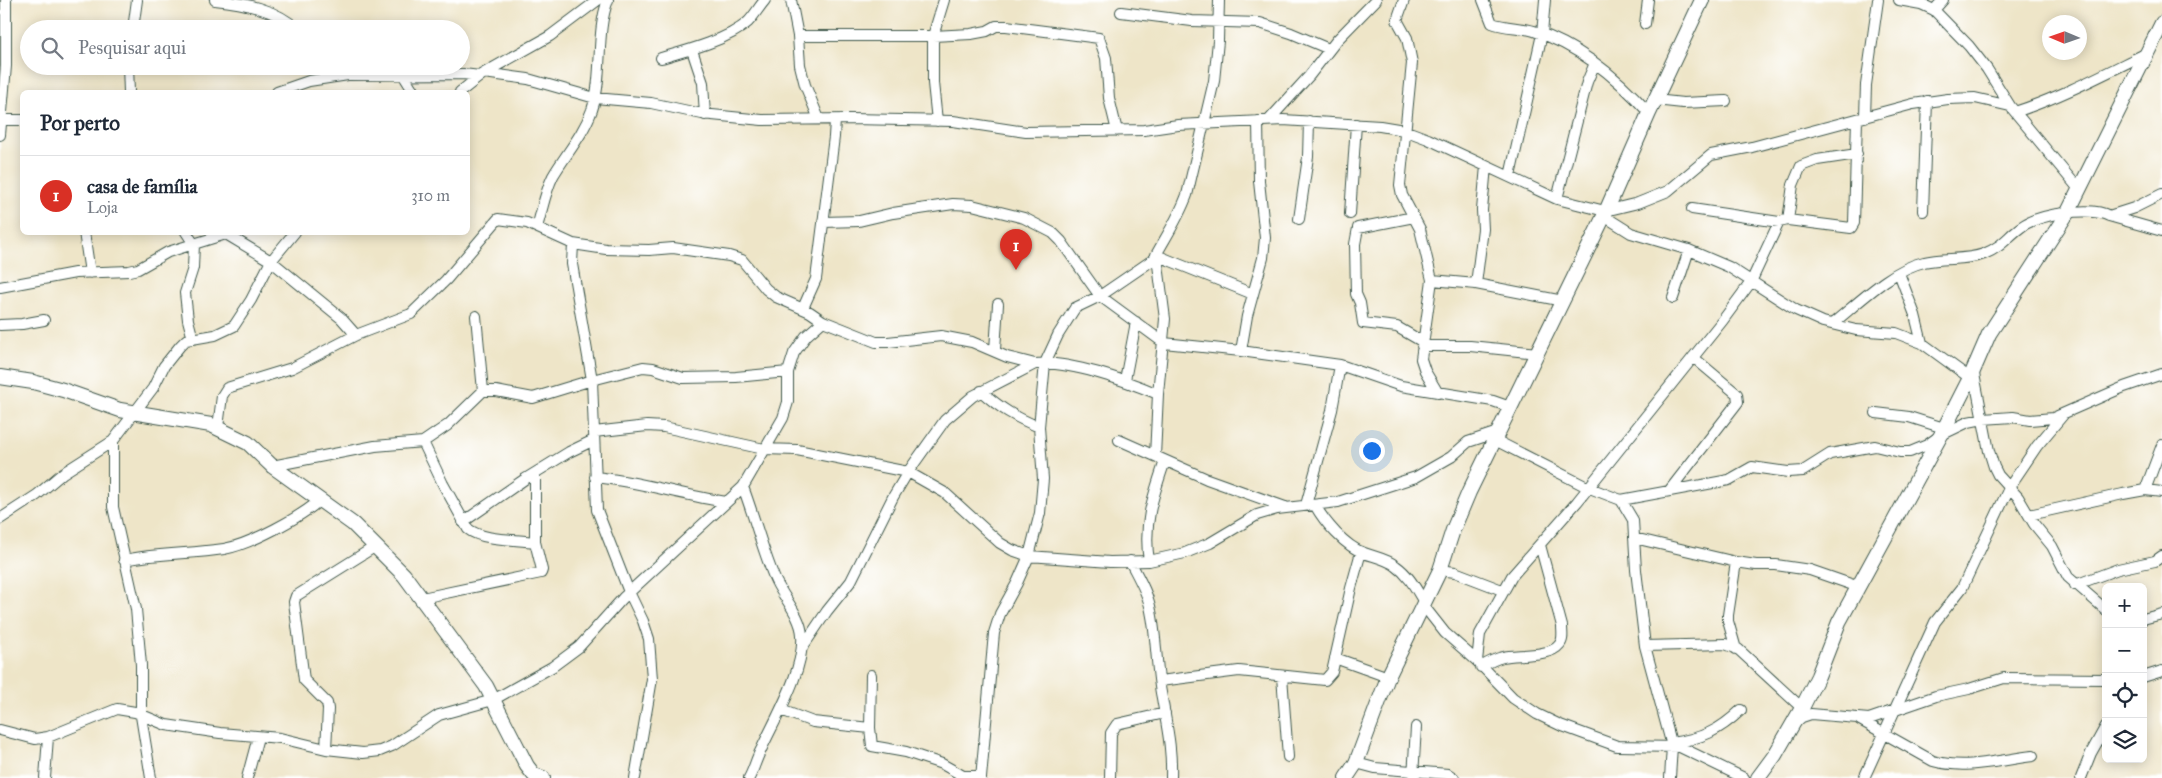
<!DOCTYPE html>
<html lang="pt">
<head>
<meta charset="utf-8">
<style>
  :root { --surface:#fff; --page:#f2f2f3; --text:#1f2937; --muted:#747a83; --line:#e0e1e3; --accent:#d93025 }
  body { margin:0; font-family:"IM FELL Great Primer",serif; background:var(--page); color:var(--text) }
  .controls { position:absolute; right:15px; bottom:15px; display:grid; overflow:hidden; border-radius:8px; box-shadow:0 2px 12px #0003 }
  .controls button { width:45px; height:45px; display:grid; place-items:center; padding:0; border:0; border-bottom:1px solid var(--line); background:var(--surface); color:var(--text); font:25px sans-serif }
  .compass { position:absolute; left:2042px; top:15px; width:45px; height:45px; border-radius:50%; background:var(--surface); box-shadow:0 2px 12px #0003; rotate:272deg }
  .you { position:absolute; left:1371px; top:450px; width:18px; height:18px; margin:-12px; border:4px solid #fff; border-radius:50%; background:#1a73e8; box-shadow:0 0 0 8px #1a73e833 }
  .badge { display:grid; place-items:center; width:32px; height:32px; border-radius:50%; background:var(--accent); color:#fff; font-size:16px; font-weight:700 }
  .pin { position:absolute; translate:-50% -41px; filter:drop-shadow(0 1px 2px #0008) }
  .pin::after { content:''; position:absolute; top:26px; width:18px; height:15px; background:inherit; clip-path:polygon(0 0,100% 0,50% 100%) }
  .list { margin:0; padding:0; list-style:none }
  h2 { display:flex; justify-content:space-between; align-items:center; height:65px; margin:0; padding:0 20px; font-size:21px }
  h2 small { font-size:16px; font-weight:400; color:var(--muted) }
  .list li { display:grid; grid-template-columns:32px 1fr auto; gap:15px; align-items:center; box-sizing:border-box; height:80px; padding:0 20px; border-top:1px solid var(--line) }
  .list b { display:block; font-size:19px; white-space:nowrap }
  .list p { margin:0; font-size:16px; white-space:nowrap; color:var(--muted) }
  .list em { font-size:16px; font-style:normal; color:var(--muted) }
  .icon { flex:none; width:28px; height:28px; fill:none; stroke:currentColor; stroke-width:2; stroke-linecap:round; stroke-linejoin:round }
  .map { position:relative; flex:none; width:2162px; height:778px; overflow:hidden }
  .search { position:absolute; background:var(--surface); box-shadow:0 2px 12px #0003; left:20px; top:20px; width:450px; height:55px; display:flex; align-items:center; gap:12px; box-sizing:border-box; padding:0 18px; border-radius:28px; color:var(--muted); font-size:19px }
  .panel { position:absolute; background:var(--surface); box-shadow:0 2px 12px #0003; left:20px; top:90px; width:450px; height:145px; border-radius:8px }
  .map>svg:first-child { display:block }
</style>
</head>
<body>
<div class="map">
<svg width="2162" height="778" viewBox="0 0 2162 778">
  <rect width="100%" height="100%" fill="#fff"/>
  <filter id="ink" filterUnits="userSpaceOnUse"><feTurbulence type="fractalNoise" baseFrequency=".02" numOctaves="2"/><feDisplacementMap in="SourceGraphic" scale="10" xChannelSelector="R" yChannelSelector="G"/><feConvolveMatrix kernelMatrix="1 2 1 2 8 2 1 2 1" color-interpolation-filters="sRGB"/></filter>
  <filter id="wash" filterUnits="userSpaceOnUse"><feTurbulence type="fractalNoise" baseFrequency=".0096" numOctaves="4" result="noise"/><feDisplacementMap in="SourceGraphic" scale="20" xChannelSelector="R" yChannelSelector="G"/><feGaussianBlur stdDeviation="1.12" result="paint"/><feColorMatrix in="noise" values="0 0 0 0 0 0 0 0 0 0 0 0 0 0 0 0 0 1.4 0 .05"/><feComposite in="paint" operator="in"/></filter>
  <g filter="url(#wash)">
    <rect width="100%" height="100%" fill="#eee5c8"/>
  </g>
  <g filter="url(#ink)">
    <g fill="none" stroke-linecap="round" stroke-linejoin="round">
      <defs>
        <path id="street" d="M215,0C243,3 276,9 297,29
          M791,0L798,36L800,65L805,85L819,119
          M1404,0L1397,20L1407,38L1412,63L1400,185L1402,195L1420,229L1432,280L1421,359L1425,371L1438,393
          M1483,0L1492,23C1505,28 1520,27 1534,31C1580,46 1617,77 1649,113
          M1899,0L1921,4L1934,10L1969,46L1987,69L2010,106
          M1934,10L1943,0
          M1121,12L1192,21L1260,23L1291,33L1329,49
          M1645,24L1648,0
          M133,29L137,0
          M798,36H933L971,34L987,31L996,26H1006L1099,38L1106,58L1109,98L1117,131
          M692,50L703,83L705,115
          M661,58C686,51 728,40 748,22C754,16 759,7 765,0
          M128,66L129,92
          M343,66L360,72
          M484,73L528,79L595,98L651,103L702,114L762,120L851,119L953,121L1026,132L1144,130L1178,125L1283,120L1380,126L1404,130L1428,139L1557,199L1605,211L1638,203L1668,191L1711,155L1752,147L1913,104L1948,99L1975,98L2010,106L2078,188
          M404,76L414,92
          M277,92L309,81L348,75L463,74L480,76
          M460,92L484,73L550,36L598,0
          M1655,100L1683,103L1726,101
          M2015,112C2061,97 2104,74 2147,53
          M1865,117L1866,85L1878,0
          M0,120H22
          M1269,120L1309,76L1337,40L1376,0
          M937,121L933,83V36L944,0
          M0,135L6,66V0
          M1510,176L1542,34L1545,0
          M1557,199L1587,82L1595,63
          M1692,209L1779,222L1788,220L1851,228L1854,223L1857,119
          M1923,211L1927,101
          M1350,214L1356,124
          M1604,216L1631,233L1689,250L1729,267L1796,310L1823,322L1856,330L1896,333L1922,343L1970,378
          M2109,216L2134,208L2162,194
          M1414,217L1358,228L1355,244L1356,294L1360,303L1363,323L1397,327L1423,342
          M1299,219L1308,157L1309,121
          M1788,220L1793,185L1801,166L1817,160L1857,154
          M824,222L859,221L893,213L953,204L972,205L1024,218L1053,233L1061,241L1100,296L1164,343L1241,351L1340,365L1401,386L1493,401L1510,407
          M537,227C542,211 545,192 553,176C566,154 583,135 592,110C604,74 595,35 608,0
          M84,232L90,273
          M186,232L194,244L193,268L185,293L188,320L193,339
          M573,244L572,264L592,380L597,510L629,592L643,621L649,639L652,679L635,778
          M1156,255L1253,294
          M1899,273L1915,315L1922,343
          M1432,280L1476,284L1563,301
          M1476,284L1483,229L1482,210L1486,166
          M0,287L75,273L129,271L138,269L168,252L226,234L271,261L341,318L356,335
          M1673,298L1689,250
          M803,308L816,279L834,137L835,120
          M476,316L483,391
          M1832,324C1857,304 1892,269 1924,262C1943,257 1965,261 1984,254C2002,247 2007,237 2021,227C2037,214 2092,206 2109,216L2162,231
          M0,325L22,324L44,320
          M1422,346H1470L1538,353
          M995,350L998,304
          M1241,351L1247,316L1263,258L1265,238L1259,181L1258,121
          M1973,369L1989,451L1994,467L1998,475L2018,497L2034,524L2052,546L2068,577L2106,610
          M1125,380L1136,322
          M981,391C1001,409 1015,417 1039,427
          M1876,413L1909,417L1944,428
          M218,427L222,396L227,388L292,368L356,335L411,314L446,280L498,219L527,223L573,244L606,249L649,250L673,248L729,256L742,260L766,289L776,297L810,312L823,321L876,342H888L941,336L972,342L1007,357L1035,364
          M594,432L647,426L664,427L764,449L797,450L908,472L945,493L1000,543L1012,550L1029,556L1110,562L1149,561L1185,553L1210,543L1257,515L1277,509L1338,502L1416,477L1451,457L1468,442L1498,432
          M1119,440L1207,479L1285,507
          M1495,440L1587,487L1621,500L1633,520L1636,570L1645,646L1672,746L1670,778
          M113,441V507L136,609L141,665V716L151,778
          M423,442L443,484L468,529C483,541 517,539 535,542
          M1155,456L1158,394L1165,319L1157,257
          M272,466L375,446L423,442L448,425L483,391H496L533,398L592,380L643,367L653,368L683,378L736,377L788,372
          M595,477C640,481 683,496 727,502
          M743,487C754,516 762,548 774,577C781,595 801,615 802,635C805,670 775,719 761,750C756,759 754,769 749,778
          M2145,490L2162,445
          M1669,491L1738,402L1737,394L1693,357
          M1621,500L1729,480L1752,467L1788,472L1803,471L1830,454L1875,446L1900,452H1910L1927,445L1941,435L1968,422L1983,419L2013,417L2030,420L2053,418L2124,387L2162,374
          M1306,505L1332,410L1340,365
          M1315,505C1325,523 1345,546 1364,553C1375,557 1387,559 1396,566C1409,575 1416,589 1424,602
          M2029,515L2123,494L2145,490L2162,492
          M0,519L37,495L63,473L113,441L153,388L164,366L180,346L186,340L215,335L234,326L251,300L271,261L295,232
          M463,522L525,479L569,452L594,440
          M1634,538L1736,562L1756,565H1776L1810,570L1859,587
          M124,560C157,553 191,554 224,549C249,545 301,517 320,500
          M1130,561C1138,577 1148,593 1151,611C1157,639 1156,670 1162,698C1167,728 1172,747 1171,778
          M1149,561C1143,524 1153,496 1165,461
          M1736,562L1728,615V621L1736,649
          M1440,570L1455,572L1502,590
          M2075,585L2118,569L2155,561L2162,556
          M422,598L541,573L542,570L535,542V474
          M1423,605L1445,633L1477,661L1513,698L1537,714L1560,725L1617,746L1680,747L1744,778
          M2143,619L2162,614
          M1645,646L1725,644L1738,649L1802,708
          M802,648L827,611L851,581L893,497L908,472L945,420L973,396L1035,364C1068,360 1127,381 1158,394
          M1335,658L1388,677
          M1477,661L1480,634L1512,576L1577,502L1723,320L1751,282L1779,222
          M1481,667C1489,662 1494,659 1503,657C1517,654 1550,657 1559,645C1564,640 1562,633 1562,626L1540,545
          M871,675L870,728L872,746L906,752L942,764L965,777
          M1282,676L1288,757
          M2143,677L2162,671
          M1160,681L1239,671L1325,680L1332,672L1351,588L1361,552
          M781,710L813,722L870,728
          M1860,720L1933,761C1966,770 2000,760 2033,756
          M1796,722L1802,717L1811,714L1869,719L1936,696L1969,689L2004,678L2106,679
          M0,730L35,739L48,737L117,709L135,712L166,725L220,733L280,738L326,749L363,753L380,751L392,746L439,715L493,700L552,667L579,647L623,598L743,487L783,418L788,402V372L794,353L806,336L823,321
          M1671,743C1701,739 1719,731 1741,710
          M326,749L328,709L327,703L304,680L294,602L296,596L376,546
          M1356,763L1375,768L1448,774L1454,778
          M1413,777L1416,727
          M45,778L48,737
          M247,778L258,737
          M981,778L994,633L1000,614L1017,583L1029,556L1040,513L1043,479L1039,427L1045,363L1058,335L1075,308L1100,296L1157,257L1156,255C1167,235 1179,217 1187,195L1214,81L1218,41L1219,0
          M1110,778L1111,733L1117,724L1165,713
          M1864,778L1935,622L1962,588L2010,486L2037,446L2063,415
          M2081,778L2091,753L2106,726"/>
        <path id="secondary" d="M0,377L33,382L63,390L120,410L211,425L248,443L272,466L353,524L404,575L486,686L527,766L534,775L543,778
          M962,778H979
          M1346,778L1356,763L1388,677L1440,570L1453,530L1469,492L1604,216L1649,113L1702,0
          M1758,778L1775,755L1802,708L1818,676L1839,622L1941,435L1970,378L1989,334L2068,212L2162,23"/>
      </defs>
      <use href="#street" stroke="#3e564a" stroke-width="12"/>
      <use href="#secondary" stroke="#3e564a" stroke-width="16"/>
      <use href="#street" stroke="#fff" stroke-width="10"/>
      <use href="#secondary" stroke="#fff" stroke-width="14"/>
    </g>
  </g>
</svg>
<div class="controls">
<button>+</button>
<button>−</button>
<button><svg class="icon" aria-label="locate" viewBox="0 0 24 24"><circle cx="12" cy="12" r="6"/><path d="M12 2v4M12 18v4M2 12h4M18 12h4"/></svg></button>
<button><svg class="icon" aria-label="layers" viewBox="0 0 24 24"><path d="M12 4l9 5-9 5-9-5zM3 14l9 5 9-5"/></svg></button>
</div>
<svg class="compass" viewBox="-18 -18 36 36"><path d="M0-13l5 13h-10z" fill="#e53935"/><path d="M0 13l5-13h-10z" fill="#747a83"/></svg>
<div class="you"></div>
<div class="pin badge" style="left:1016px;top:270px">1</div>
<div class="search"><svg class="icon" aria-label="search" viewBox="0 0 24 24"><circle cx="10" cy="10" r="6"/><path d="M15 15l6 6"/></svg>Pesquisar aqui</div>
<section class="panel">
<h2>Por perto<small></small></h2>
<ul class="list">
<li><span class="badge">1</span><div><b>casa de família</b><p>Loja</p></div><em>310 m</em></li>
</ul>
</section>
</div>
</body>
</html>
